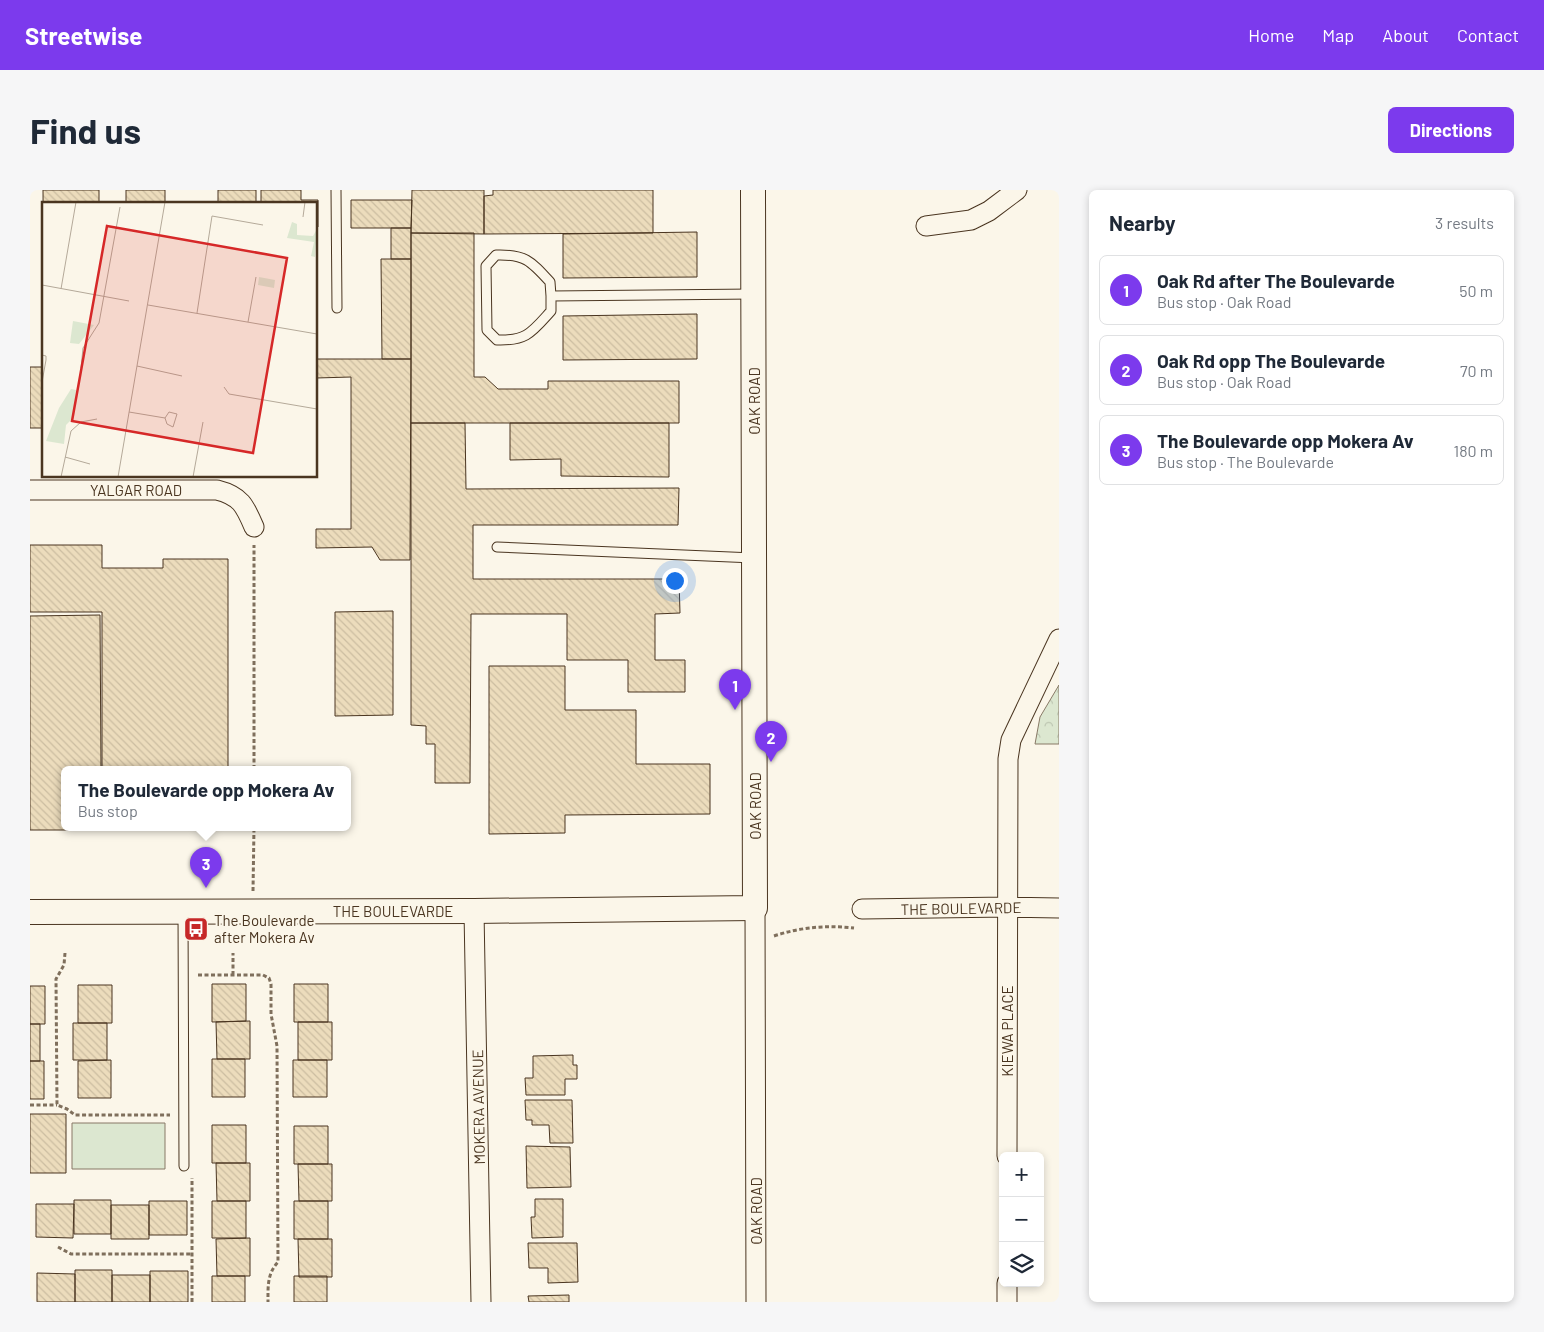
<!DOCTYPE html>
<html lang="en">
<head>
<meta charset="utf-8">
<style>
  :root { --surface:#fff; --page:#f6f6f7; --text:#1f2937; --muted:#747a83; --line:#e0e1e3; --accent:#7c3aed }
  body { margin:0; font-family:Barlow,sans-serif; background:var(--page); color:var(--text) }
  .controls { position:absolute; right:15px; bottom:15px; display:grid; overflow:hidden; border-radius:8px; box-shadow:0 2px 8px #0003 }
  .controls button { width:45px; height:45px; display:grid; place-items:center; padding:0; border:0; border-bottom:1px solid var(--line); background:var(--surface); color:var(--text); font:25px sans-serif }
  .you { position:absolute; left:644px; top:390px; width:18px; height:18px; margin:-12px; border:4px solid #fff; border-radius:50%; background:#1a73e8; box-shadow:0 0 0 8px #1a73e833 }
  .badge { display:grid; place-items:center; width:32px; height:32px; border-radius:50%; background:var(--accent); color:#fff; font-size:16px; font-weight:700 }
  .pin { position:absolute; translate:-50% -41px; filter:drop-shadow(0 1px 2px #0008) }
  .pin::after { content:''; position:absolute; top:26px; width:18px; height:15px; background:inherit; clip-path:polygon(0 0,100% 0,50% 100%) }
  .popup { position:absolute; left:31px; top:576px; width:290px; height:65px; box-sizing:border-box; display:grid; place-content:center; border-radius:8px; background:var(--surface); filter:drop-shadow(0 1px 4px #0005); font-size:16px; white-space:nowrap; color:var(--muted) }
  .popup b { font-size:19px; color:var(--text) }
  .popup::after { content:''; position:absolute; left:50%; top:100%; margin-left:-10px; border:10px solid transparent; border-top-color:var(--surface) }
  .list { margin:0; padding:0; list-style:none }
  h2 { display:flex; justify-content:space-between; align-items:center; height:65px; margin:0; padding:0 20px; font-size:21px }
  h2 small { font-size:16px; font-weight:400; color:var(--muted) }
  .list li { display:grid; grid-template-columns:32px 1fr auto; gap:15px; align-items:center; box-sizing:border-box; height:70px; margin:0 10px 10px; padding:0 10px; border:1px solid var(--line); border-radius:8px }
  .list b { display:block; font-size:19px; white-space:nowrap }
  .list p { margin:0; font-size:16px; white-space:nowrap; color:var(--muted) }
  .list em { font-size:16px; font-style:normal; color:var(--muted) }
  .icon { flex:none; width:28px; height:28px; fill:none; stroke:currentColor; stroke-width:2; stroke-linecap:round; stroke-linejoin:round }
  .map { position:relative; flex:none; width:1029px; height:1112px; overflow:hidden; border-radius:8px }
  header { display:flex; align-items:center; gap:30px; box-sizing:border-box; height:70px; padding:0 25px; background:var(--accent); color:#fff }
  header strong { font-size:24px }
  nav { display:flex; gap:28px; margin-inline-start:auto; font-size:18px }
  .intro { display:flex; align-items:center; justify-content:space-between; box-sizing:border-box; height:120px; padding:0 30px }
  h1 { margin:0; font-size:35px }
  .button { padding:12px 22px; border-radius:8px; background:var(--accent); color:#fff; font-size:18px; font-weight:700 }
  main { display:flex; gap:30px; padding:0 30px }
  aside { flex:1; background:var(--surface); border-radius:8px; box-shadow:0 2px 8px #0003 }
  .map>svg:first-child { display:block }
</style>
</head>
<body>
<header>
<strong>Streetwise</strong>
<nav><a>Home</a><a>Map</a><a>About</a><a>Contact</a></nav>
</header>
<div class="intro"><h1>Find us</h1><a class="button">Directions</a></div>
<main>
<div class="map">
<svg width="1029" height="1112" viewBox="0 0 1029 1112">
  <defs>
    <pattern id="park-crowns" width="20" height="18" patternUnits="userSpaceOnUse" patternTransform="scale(1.25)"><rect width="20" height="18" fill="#dce7d0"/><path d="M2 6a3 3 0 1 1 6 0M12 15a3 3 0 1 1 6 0" fill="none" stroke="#bec7b2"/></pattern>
    <pattern id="building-back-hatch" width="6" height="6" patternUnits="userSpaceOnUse" patternTransform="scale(1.25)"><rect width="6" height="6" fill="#ecdcbc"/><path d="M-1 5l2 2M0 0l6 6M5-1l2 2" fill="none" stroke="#ccbda1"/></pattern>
  </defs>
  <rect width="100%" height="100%" fill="#fbf6e9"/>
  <path fill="url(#park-crowns)" stroke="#887966" d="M1029,495V554H1005L1010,527Z"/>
  <path fill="#dce7d0" stroke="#887966" d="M42,933H135V979H42Z"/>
  <path fill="url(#building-back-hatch)" stroke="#4a3520" d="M13,0H69V14H14V174Z
    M96,0H135V14H96Z
    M188,0H226V14H188Z
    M231,0H271V10H288V37H286V14H231Z
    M382,0H454V44L381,43Z
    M463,0H623V43L454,44V6L463,5Z
    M321,10H382L381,38H321Z
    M361,38H381V69H361Z
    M667,42V87L533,88V44Z
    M381,43H444V187H455L468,199H518V191H649V233H381Z
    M351,69H381V169H352Z
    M667,124V169L533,170V126Z
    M286,169H381L380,370H350L342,357L286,358V339H321V187L286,188Z
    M0,177H14V238H0Z
    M381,233H435L436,299L649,298L648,335H443V389H649L650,423L625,424V470H655V502H598V470H537V424H441L440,593H405V554H396V536L381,535Z
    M480,233H639V287L531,286V269L480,270Z
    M0,355H72V378H133V369H198V579H72V422H0Z
    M363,421V525L305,526V422Z
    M70,425L71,579H35V637H72V640H0V426Z
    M459,476H535V520H606V574H680V624L535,625V643L459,644Z
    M182,794H216V831L182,832Z
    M264,794H298V832H264Z
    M48,795H82V833H48Z
    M0,796H15V834H0Z
    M220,831V869H187L186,832Z
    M268,832H302V870H268Z
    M43,833H77V870H43Z
    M0,834H10V871H0Z
    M543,865V875H547V889H535V905H496L495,888H503V866Z
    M182,869H215V907H182Z
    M81,870V908H48V871Z
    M263,870H297V907H263Z
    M0,871H14V909H0Z
    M495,910H542L543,953H520L519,935H502V930H496Z
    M0,924H36V983H0Z
    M182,935H216V973H182Z
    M264,936H298V974H264Z
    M496,956L540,957L541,997L497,998Z
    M186,973H220V1011H187Z
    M268,974H302V1011H269Z
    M505,1009H533V1047L502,1048L501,1027H505Z
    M44,1010H81V1044H44Z
    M119,1011H157V1045H119Z
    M182,1011H216V1048H182Z
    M264,1011H298V1049H264Z
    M6,1014H44L43,1048L6,1047Z
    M81,1015H119V1049H81Z
    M220,1048V1086H187L186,1049Z
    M268,1049H302V1087H269Z
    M498,1053H547L548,1092L518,1093V1078H499Z
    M45,1080H82V1112H45Z
    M120,1081H158V1112H120Z
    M7,1083L45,1084V1112H7Z
    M82,1085H120V1112H82Z
    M182,1086H215V1112H182Z
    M264,1086H297V1112H264Z
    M539,1105V1112H499L498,1106Z"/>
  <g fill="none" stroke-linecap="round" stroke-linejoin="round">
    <defs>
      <path id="service" d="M306,0L307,118
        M521,106L520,92C501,71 495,64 466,65L456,76L457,140L467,150C497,151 502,142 521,121V106L724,104
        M467,357L724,368
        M153,722L154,976"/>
      <path id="minor" d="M896,36L941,30L959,21L987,0
        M0,300H187C211,306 215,316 224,337
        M725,718L726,1112
        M832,719L977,717L1029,718
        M444,721L451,1112
        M977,966L978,569L981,550L1029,449
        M977,1093V1112"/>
      <path id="tertiary" d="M0,722L444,721L725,718L723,0"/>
    </defs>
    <use href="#service" stroke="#4a3520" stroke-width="11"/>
    <use href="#minor" stroke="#4a3520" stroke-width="21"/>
    <use href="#tertiary" stroke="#4a3520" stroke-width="26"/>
    <path stroke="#7f6f5c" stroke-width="3" stroke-dasharray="4 2.5" stroke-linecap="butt" d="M224,579V355
      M223,701L224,637
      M744,746C771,737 797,735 824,738
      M35,763L34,775L26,789L27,915L37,919L45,925H140
      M168,785H233L239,788L241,794V824L247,856L248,1072C237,1084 238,1097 238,1112
      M203,785V763
      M0,915H27
      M28,1057L41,1064H162
      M162,1112V988"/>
    <use href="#service" stroke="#fbf6e9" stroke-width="9"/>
    <use href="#minor" stroke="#fbf6e9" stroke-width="19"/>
    <use href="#tertiary" stroke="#fbf6e9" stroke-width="24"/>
  </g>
  <defs>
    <symbol id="bus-square" viewBox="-11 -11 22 22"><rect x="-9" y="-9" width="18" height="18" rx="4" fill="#c62828" stroke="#fbf6e9"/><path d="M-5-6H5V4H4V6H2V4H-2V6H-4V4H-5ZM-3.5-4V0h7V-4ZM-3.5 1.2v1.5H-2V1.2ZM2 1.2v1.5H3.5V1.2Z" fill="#fff"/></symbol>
  </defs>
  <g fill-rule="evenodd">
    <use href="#bus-square" x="152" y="725" width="28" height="28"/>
  </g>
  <g text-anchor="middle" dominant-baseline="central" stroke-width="4" stroke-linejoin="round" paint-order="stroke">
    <g font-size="15" fill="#4a3520" stroke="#fbf6e9">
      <text transform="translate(724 211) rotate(-90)">OAK ROAD</text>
      <text x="106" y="300">YALGAR ROAD</text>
      <text transform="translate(725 616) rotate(-90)">OAK ROAD</text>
      <text transform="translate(931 718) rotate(-1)">THE BOULEVARDE</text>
      <text x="363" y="721">THE BOULEVARDE</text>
      <text transform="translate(977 841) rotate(-90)">KIEWA PLACE</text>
      <text transform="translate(448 917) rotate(-91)">MOKERA AVENUE</text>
      <text transform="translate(726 1021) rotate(-90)">OAK ROAD</text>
    </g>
    <g font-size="15" fill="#4a3520" stroke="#fbf6e9" text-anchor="start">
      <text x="184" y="730">The Boulevarde<tspan x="184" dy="17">after Mokera Av</tspan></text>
    </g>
  </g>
  <g transform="translate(12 12)">
    <rect width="275" height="275" fill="#fbf6e9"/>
    <path d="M250,20L255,22V33L271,34L275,27L273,55L269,54L272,40L245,36ZM29,187L34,188L32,215L24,223L22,242L4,239L17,206Z" fill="#dce7d0"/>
    <path d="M31,119L52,123L37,142L28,141Z" fill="#dce7d0"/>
    <path d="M217,75L233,78L232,86L216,83Z" fill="#dce7d0"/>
    <path fill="none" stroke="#b4a999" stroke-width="1" d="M261,15L263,0M0,83L87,99M19,87L34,0M106,103L275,132M155,111L170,14L221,23M206,120L214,75M0,153L4,154V158L0,180M95,164L140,174M39,166L41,146L57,121L78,5M182,185L187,192L275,207M87,210L123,216L127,210L135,212L131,225L125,222L123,216M23,255L48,262M19,275L29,229L39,220L55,217M76,275L123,0M151,275L161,220"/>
    <path fill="#d62828" fill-opacity="0.15" stroke="#d62828" stroke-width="2.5" d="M65,24L245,56L211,251L30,219Z"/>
    <rect width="275" height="275" fill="none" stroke="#4a3520" stroke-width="2.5"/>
  </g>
</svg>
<div class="controls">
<button>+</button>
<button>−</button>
<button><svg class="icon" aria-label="layers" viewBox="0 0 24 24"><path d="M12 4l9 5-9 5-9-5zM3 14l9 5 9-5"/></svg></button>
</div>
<div class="you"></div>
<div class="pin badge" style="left:705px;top:520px">1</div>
<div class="pin badge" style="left:741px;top:572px">2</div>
<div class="pin badge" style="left:176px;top:698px">3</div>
<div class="popup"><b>The Boulevarde opp Mokera Av</b>Bus stop</div>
</div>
<aside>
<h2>Nearby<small>3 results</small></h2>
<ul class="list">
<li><span class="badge">1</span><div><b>Oak Rd after The Boulevarde</b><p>Bus stop · Oak Road</p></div><em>50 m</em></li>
<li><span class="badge">2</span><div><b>Oak Rd opp The Boulevarde</b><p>Bus stop · Oak Road</p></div><em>70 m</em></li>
<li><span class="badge">3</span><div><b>The Boulevarde opp Mokera Av</b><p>Bus stop · The Boulevarde</p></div><em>180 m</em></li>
</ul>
</aside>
</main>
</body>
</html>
